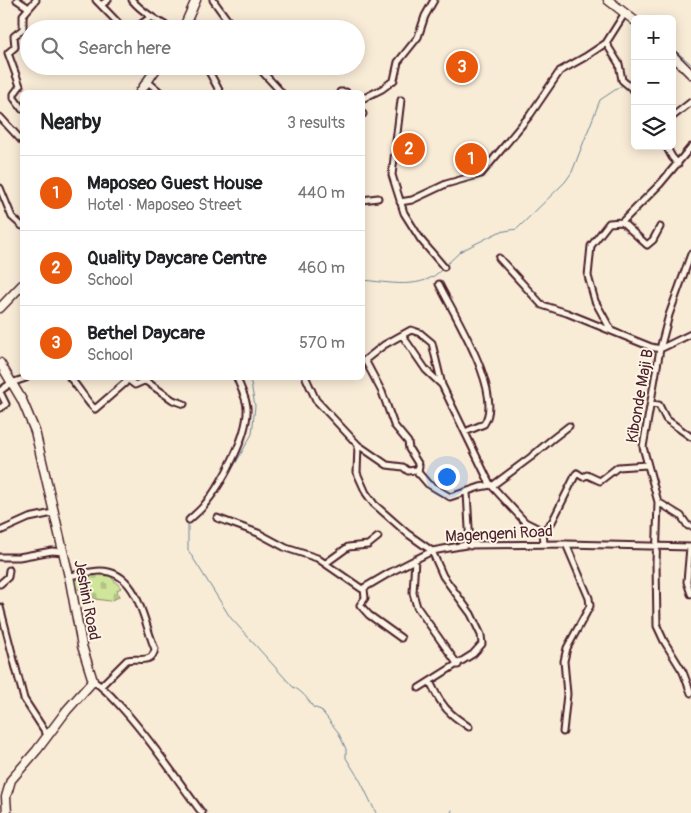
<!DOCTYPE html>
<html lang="en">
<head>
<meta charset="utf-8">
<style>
  :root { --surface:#fff; --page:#f2f2f2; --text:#202124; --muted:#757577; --line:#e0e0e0; --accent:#ea580c }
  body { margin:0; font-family:Pangolin,sans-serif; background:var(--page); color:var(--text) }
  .controls { position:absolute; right:15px; top:15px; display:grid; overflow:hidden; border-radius:8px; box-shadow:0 2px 12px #0003 }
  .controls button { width:45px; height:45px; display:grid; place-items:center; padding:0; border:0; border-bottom:1px solid var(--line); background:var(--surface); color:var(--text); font:25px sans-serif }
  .you { position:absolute; left:446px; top:476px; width:18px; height:18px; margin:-12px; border:4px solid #fff; border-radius:50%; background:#1a73e8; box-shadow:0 0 0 8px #1a73e833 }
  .badge { display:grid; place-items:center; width:32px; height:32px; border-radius:50%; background:var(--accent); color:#fff; font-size:16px; font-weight:700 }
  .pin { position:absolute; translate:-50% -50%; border:2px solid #fff; box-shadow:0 1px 5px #0006 }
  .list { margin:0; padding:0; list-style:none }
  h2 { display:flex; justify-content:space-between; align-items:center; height:65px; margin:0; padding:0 20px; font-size:21px }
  h2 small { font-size:16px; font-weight:400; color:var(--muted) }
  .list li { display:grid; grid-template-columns:32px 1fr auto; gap:15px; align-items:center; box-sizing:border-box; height:75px; padding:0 20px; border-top:1px solid var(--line) }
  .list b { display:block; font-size:19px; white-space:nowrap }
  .list p { margin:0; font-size:16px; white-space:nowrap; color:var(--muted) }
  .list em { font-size:16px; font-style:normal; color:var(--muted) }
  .icon { flex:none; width:28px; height:28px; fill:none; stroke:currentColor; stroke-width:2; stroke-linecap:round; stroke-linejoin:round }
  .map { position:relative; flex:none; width:691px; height:813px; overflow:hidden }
  .search { position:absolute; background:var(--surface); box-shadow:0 2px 12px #0003; left:20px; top:20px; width:345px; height:55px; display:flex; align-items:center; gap:12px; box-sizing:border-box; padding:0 18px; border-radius:28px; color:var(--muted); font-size:19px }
  .panel { position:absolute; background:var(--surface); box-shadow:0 2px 12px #0003; left:20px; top:90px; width:345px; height:290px; border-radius:8px }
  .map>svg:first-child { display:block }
</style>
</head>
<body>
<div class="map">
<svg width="691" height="813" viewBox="0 0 691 813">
  <defs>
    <pattern id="cemetery-stones" width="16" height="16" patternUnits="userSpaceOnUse" patternTransform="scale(1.25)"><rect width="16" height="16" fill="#cee59a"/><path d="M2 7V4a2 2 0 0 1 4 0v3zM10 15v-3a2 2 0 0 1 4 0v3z" fill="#b2c485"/></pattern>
  </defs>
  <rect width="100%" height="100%" fill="#f9ecd7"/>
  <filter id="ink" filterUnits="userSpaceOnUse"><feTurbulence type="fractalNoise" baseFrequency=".02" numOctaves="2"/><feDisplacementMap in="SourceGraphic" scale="10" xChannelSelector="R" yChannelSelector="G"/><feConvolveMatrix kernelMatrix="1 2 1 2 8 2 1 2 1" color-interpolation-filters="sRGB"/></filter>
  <g filter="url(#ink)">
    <path fill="url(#cemetery-stones)" stroke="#8c8262" d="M97,572L112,575V578L121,588L117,590L119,597L110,601L95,599L90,593H84L83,589H74L75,580L79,576Z"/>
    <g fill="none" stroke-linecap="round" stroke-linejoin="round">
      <path stroke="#698396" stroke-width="1" d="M616,0L639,19
        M672,48L691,64
        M445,266L461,251L499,232L517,229L565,182L572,172L600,100L624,84
        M362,280C388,282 423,291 442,269
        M218,490L224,484L252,434L255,406L250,378
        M191,521L188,525V550L230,617L293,687C302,691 308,699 313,707L321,710L338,732L346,749V758L361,782L376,813
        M451,813L452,810"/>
      <defs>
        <path id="street" d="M17,0L29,8
          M96,0L124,29
          M132,0C142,12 158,21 172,29
          M213,0L234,29
          M101,5L108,0
          M134,29L151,17
          M606,43L619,64L622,80L635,91
          M206,66L220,92
          M257,66L281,92
          M148,82L160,92
          M340,92H346
          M362,99L382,89L394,80L398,62L418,37L425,16L434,0
          M401,100L392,175L404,213L421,240L444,267
          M22,109L14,98V94L20,86L8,53L15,47L14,36L23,29V15L36,0
          M362,114H363
          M0,117L22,141
          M672,117L691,102
          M666,146L672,157L678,164
          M0,188L12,217L22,226
          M362,200L378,198
          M400,202L412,200L446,184L481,174L530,115L560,71L585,57L606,43L625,13
          M622,222L660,184L691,147
          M622,222L647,245L653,240L660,227
          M691,254L669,315L660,349L643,447L658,502L656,563L657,626L664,641L683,672L691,693
          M499,258L542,305L567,313L651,347L660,349L691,334
          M439,284C453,313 505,394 484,424L465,432
          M611,330L595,301L588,276L591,246L609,223L622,222
          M402,335L426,370L442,385
          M70,378C78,386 88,404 95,409L125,383L128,378
          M126,378L135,385L144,381L147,382L173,400L184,404
          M306,378L316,400L358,445L357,473L366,493L374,504L408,534L432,551L443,576L471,614L481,635L482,644L473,654L419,688
          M0,391L11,383L26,378
          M0,392L6,404L0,408
          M651,404L659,405L666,419L691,437
          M358,445L387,465L403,467L408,471L416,470L428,484L450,497L480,487L491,485L525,522L543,531L544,544
          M418,474L419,465L409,449L408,442L394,425L382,392L365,360L384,345L411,330L420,333L432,343L442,385L490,484
          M492,486L531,457L551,440L569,426
          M467,492L470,546
          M658,502L681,516L688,526H691
          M217,518L258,533L286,548L317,558L362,589L391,572L432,551L466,545L566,544L691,547
          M189,520C194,515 201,510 205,504C222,484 249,434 247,407C246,397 240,387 237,378
          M0,531L29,518L53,513
          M543,531L552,522L576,474L577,473L583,477L587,475L600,481L618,467L647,465
          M690,547L687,582L691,594
          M0,557H19L52,551L64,552
          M415,559L413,593L417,607L458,665
          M326,563L348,547L368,545L378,537
          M69,576C79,575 90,571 100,571C139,571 143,622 155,649C152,665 138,657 127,660L101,686
          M0,584L8,577L9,570
          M364,589L365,598L360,605L369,615L401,638
          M0,607L24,699L48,736
          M93,681C105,688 113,698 122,708C152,741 175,777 202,813
          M430,682C434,689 437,697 442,703C448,713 459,720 469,727
          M563,732L567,694L564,661L567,648L590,606L589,598L566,544"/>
        <path id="secondary" d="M608,0L635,21
          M183,29L196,0
          M672,55L691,74
          M140,92L158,66
          M0,308L22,285
          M0,363L22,400L35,431L70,581L82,646L93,681L67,710L37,750L11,780L6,797L7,813"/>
      </defs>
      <use href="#street" stroke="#4a1f2b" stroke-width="9"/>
      <use href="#secondary" stroke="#4a1f2b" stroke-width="11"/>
      <use href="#street" stroke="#fcf5e5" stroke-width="5"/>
      <use href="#secondary" stroke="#fcf5e5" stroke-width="8"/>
    </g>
  </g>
  <g text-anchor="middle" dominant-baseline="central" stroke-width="4" stroke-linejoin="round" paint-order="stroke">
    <g font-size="16" fill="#4a1f2b" stroke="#fcf5e5">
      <text transform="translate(640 396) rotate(-80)">Kibonde Maji B</text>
      <text transform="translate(499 534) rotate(-3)">Magengeni Road</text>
      <text transform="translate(87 600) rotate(79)">Jeshini Road</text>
    </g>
  </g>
</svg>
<div class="controls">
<button>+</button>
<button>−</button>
<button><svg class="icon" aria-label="layers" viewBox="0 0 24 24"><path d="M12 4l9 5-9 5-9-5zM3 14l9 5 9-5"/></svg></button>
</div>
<div class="you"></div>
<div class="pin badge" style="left:471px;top:159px">1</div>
<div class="pin badge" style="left:409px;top:149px">2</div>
<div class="pin badge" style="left:462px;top:67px">3</div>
<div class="search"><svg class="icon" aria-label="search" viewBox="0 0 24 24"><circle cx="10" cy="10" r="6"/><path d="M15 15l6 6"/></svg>Search here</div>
<section class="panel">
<h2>Nearby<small>3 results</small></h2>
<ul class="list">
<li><span class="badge">1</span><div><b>Maposeo Guest House</b><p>Hotel · Maposeo Street</p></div><em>440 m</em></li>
<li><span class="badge">2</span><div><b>Quality Daycare Centre</b><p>School</p></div><em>460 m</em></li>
<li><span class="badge">3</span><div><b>Bethel Daycare</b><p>School</p></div><em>570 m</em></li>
</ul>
</section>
</div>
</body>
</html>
